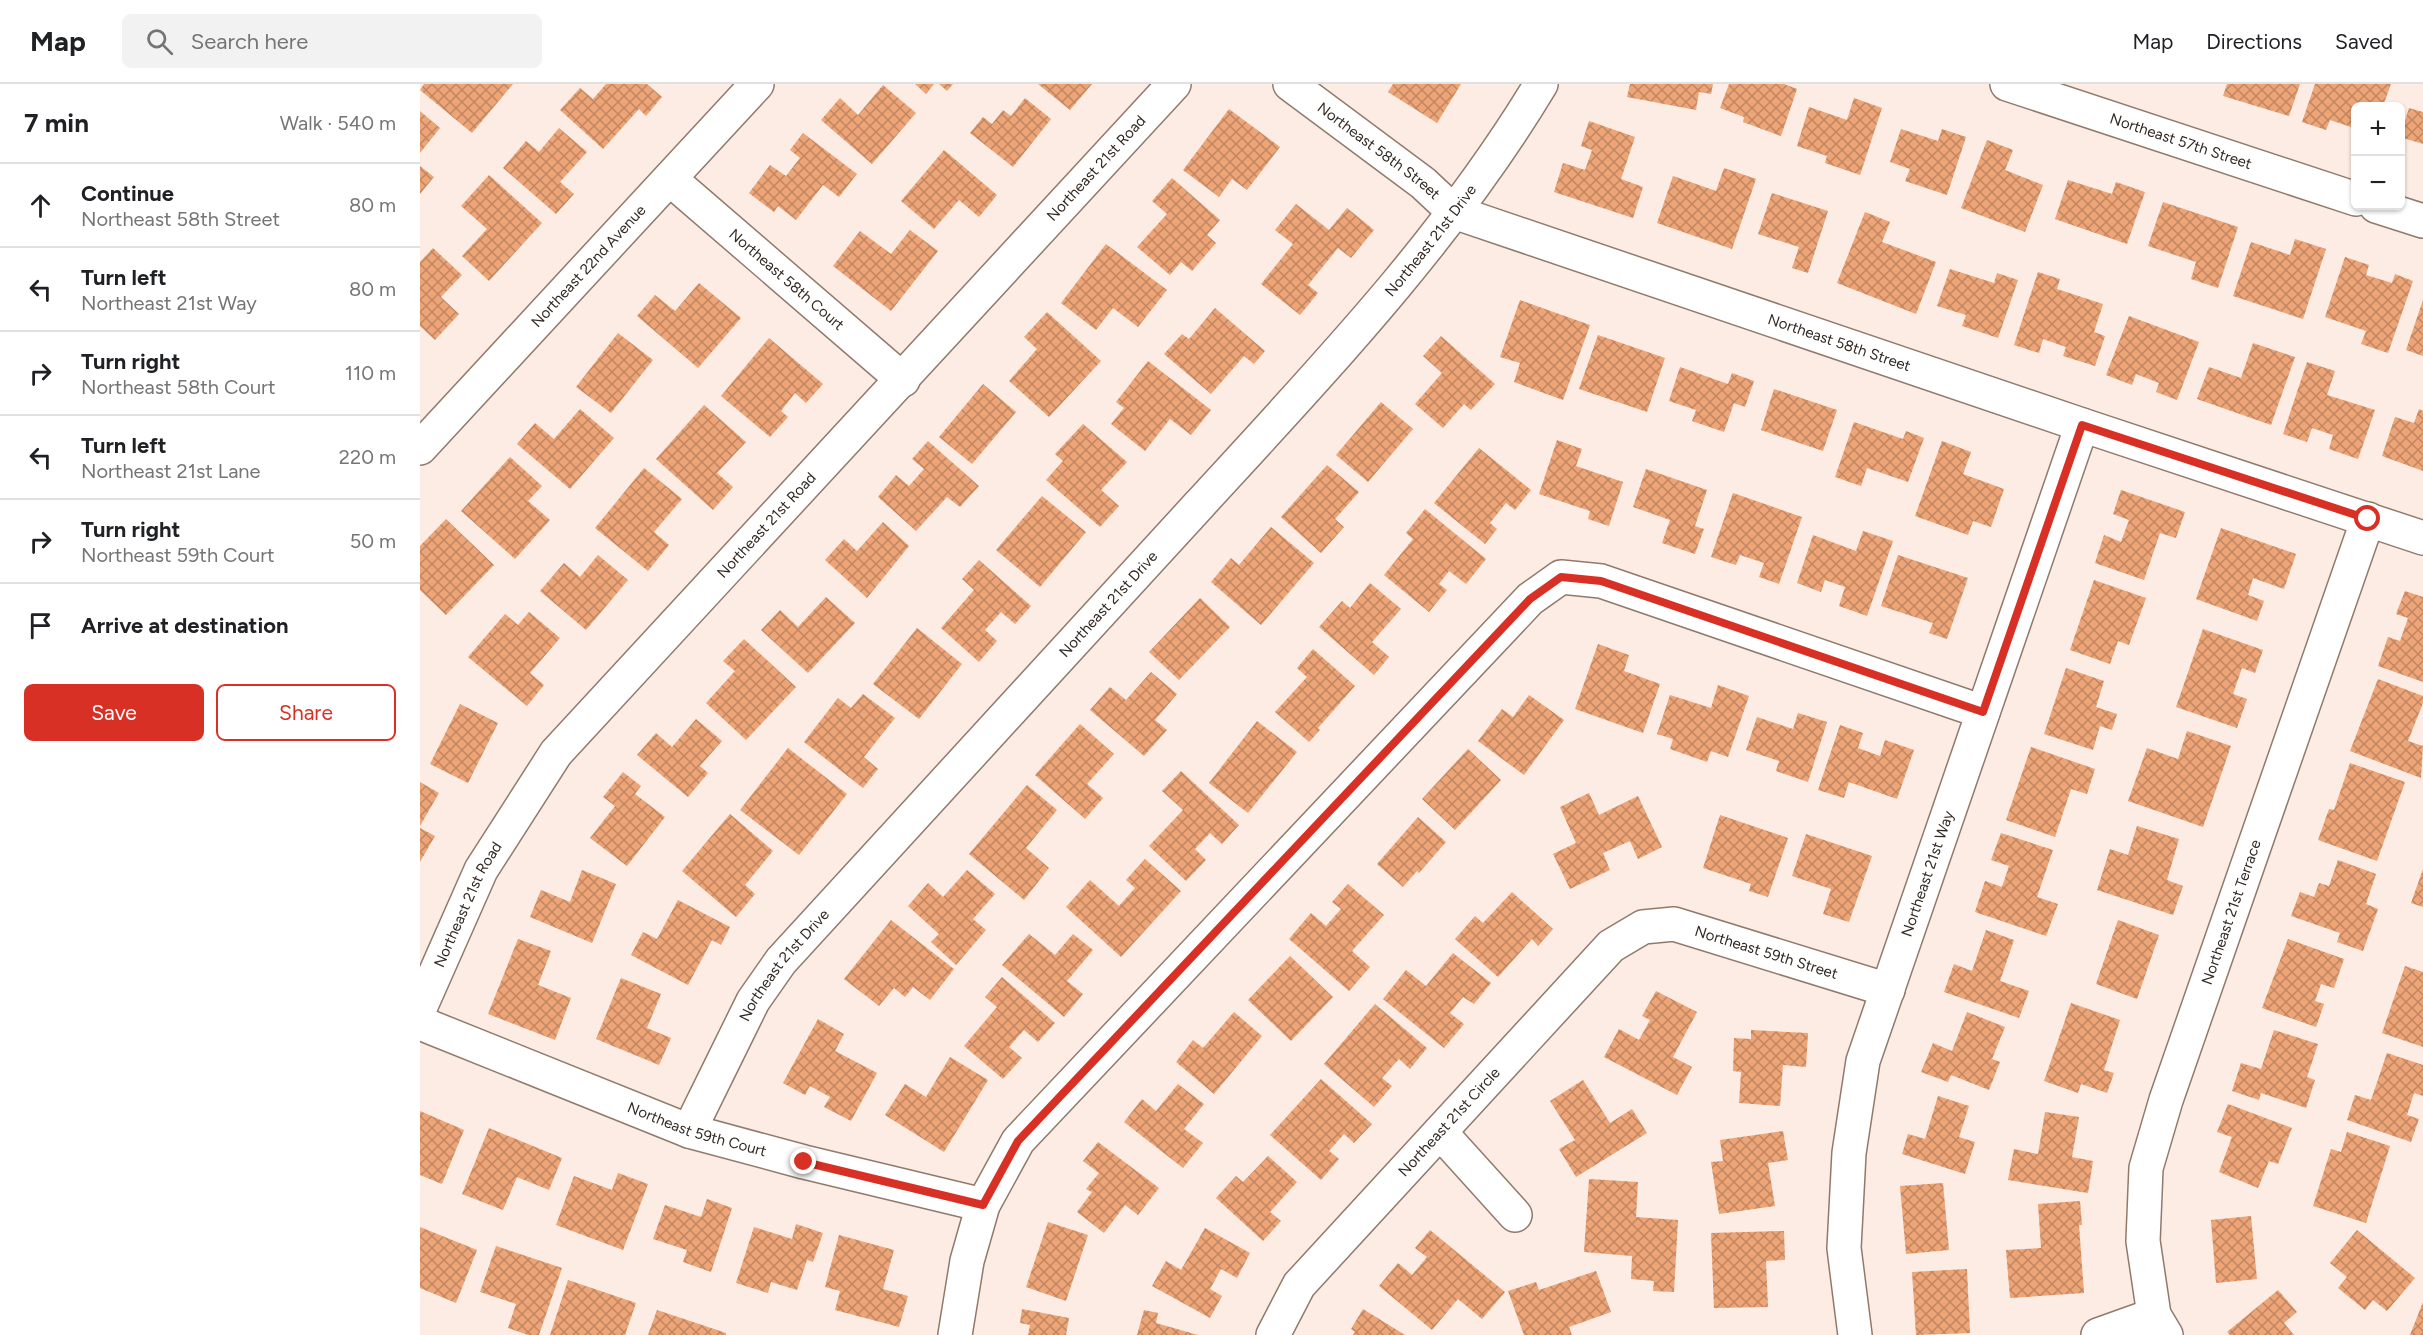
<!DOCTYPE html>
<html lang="en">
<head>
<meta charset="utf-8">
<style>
  :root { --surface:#fff; --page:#f2f2f2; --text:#202124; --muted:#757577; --line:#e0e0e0; --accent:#d93025 }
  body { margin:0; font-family:Figtree,sans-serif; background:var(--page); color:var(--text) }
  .controls { position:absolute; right:18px; top:18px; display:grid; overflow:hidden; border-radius:9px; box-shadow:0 2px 4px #0004 }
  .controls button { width:54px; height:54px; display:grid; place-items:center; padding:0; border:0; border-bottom:2px solid var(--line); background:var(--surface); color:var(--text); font:30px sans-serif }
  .stop { position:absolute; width:18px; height:18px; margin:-14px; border:4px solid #d93025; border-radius:50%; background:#fff }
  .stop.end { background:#d93025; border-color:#fff; box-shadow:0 2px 6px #0008 }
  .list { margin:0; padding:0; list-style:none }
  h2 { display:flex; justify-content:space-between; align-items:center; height:78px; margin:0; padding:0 24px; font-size:26px }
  h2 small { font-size:20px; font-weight:400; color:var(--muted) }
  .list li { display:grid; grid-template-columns:39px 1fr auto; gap:18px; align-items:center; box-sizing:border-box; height:84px; padding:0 24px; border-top:2px solid var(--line) }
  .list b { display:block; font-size:22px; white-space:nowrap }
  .list p { margin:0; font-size:20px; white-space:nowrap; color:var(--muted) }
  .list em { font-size:20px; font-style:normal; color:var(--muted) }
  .actions { display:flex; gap:12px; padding:18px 24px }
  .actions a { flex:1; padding:14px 0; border:2px solid var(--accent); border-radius:9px; text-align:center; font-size:21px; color:var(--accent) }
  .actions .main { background:var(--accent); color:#fff }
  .icon { flex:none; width:33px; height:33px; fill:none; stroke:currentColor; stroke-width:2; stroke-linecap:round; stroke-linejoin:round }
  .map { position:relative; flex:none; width:2003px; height:1251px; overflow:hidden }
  header { display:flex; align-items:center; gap:36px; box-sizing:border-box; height:84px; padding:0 30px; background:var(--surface); border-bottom:2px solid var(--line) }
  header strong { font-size:28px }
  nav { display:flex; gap:33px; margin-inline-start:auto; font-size:21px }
  .search { width:420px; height:54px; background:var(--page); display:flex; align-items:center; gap:15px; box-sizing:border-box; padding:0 21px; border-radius:9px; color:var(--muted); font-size:22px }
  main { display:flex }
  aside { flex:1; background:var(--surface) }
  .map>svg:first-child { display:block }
</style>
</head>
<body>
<header>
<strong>Map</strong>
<div class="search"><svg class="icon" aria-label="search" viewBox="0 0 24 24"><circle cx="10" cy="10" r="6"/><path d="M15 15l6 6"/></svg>Search here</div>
<nav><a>Map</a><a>Directions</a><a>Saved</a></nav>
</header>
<main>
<aside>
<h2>7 min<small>Walk · 540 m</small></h2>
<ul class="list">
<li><svg class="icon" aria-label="ahead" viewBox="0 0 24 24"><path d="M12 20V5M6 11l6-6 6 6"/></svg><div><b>Continue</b><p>Northeast 58th Street</p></div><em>80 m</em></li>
<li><svg class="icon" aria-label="left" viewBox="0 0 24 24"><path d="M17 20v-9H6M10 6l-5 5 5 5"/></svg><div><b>Turn left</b><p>Northeast 21st Way</p></div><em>80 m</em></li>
<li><svg class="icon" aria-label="right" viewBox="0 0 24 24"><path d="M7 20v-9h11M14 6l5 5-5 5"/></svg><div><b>Turn right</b><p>Northeast 58th Court</p></div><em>110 m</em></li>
<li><svg class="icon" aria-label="left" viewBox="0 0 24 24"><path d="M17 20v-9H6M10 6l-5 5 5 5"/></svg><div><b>Turn left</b><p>Northeast 21st Lane</p></div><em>220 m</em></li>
<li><svg class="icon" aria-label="right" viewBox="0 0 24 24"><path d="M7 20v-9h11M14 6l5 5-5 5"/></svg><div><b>Turn right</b><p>Northeast 59th Court</p></div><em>50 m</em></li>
<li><svg class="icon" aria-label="arrive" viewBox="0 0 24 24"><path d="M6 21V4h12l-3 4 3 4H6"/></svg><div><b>Arrive at destination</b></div></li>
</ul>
<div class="actions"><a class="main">Save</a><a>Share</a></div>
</aside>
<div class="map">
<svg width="2003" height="1251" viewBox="0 0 2003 1251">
  <defs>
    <pattern id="building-cross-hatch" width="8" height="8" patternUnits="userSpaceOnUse" patternTransform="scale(1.5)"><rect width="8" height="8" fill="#eda577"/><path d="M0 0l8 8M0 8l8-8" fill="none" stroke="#c18661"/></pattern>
  </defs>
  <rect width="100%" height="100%" fill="#fcece3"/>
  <path fill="url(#building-cross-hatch)" d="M4,0H93L52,49L0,6Z
    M186,0H227L242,13L226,32L219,25L183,65L140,26L160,4L173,15Z
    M495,0H514L506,10Z
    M519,0H533L527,7Z
    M618,0H672L650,26Z
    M973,0H1041L1017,39L968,8Z
    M1210,0H1293L1291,10L1279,8L1276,26L1207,13Z
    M1309,0H1364L1377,5L1361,52L1323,38L1324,33L1300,24Z
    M1807,0H1880L1869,32L1803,12Z
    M1895,0H1971L1963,22H1936V56L1931,54L1934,44L1910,36L1906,46L1882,38Z
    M463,1L496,29L452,80L401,36L420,14L438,31Z
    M605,14L631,35L593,83L550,49L563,33L572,40L583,26L591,32Z
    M1434,14L1462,24L1440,91L1405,79L1407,72L1377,62L1389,23L1427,36Z
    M1989,24L2003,28V60L1980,53Z
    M809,25L860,63L827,106L812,95L799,113L763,86Z
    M0,27L20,44L0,69Z
    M1169,37L1215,53L1201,95L1223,103L1213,134L1134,108L1143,79L1165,86L1172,66L1161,62Z
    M139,44L167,68L140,98L154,110L136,130L83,84L106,57L119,68Z
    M1481,45L1518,57L1522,45L1546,53L1527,111L1485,97L1490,85L1470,78Z
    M383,49L437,90L419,113L403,101L376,136L358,122L354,128L329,109L350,81L366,92L380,74L370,66Z
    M1567,56L1593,66L1585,86L1623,101L1605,148L1541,124Z
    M524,66L577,111L559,133L539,116L514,145L481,117Z
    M0,82L14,93L0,110Z
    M1304,84L1336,95L1312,165L1237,139L1253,92L1296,107Z
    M69,91L122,139L69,197L42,172L67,145L41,122Z
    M752,94L800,136L787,151L796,159L772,187L761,178L750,191L717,163L747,130L732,117Z
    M1648,96L1692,110L1696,98L1725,108L1707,160L1635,135Z
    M1352,109L1408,127L1388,189L1372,184L1379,163L1338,150Z
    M1743,118L1818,143L1798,204L1771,195L1776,178L1728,162Z
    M876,120L909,146L927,124L954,146L931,174L918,164L888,201L898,209L880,231L841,200L873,160L855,146Z
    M1445,128L1470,138L1462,158L1516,178L1496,230L1417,199Z
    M490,146L518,167L471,227L413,182L440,147L471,170Z
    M1875,155L1906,165L1883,235L1813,212L1831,158L1870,171Z
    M686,160L747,206L718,243L693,224L676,246L641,219Z
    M13,164L42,191L21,213L39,230L15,256L0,242V178Z
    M1925,173L1949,181L1946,191L1972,199L1975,190L1993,197L1968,269L1941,260L1946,247L1905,233Z
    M1530,185L1574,199L1577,189L1598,196L1578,254L1542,242L1546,231L1517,222Z
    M1618,188L1640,195L1637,205L1683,220L1674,248L1685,252L1675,282L1643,272L1646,263L1623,255L1619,269L1594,261Z
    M279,199L321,234L278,284L217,232L235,211L255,227Z
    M1100,216L1170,241L1143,316L1094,298L1100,279L1080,273Z
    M2003,216V272L1986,266Z
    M795,224L845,267L834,280L824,272L791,310L744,270L762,250L769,255Z
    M627,228L681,277L629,333L589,297L617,265L604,253Z
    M1709,232L1779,258L1757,316L1736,308L1739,299L1716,290L1712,301L1686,291Z
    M198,249L233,276L191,329L156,303Z
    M1178,251L1245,274L1227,328L1159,305Z
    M1021,252L1075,300L1051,326L1044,320L1023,344L995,320L1022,289L1003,272Z
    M349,254L403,300L386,319L375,309L361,327L368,333L350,353L301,312Z
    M1833,259L1875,273L1851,341L1777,315L1789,283L1821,294Z
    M728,277L791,326L771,351L750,335L725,367L691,340L704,324L696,318Z
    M1887,278L1915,287L1907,311L1955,326L1938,375L1909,365L1913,351L1892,344L1887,358L1863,350Z
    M1260,283L1308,300L1312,289L1334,297L1325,323L1314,319L1304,348L1272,337L1276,326L1249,317Z
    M563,300L596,328L552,380L519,353Z
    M1354,305L1417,326L1403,367L1341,346Z
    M961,318L993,345L948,398L916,371Z
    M284,321L326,358L297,389L313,403L293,426L236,375Z
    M160,325L194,354L150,405L97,360L115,339L134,355Z
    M1999,325L2003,327V387L1962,372L1975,333L1994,339Z
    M1434,338L1483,355L1486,347L1504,354L1488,398L1447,384L1441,402L1415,393Z
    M663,340L707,378L681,406L699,422L680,443L626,396L643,377L635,370Z
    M1137,356L1162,365L1156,382L1203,398L1189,442L1168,435L1170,427L1119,410Z
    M508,357L559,402L540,423L527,413L496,447L458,413L476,391L489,402L504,385L492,375Z
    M1522,357L1551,368L1543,390L1584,405L1571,443L1553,437L1548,451L1495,432Z
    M1059,364L1111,406L1095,426L1086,419L1070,439L1077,445L1065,460L1014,419Z
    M90,373L122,402L108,417L130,436L95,475L41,427Z
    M907,381L939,408L915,435L924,443L901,469L861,433Z
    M224,384L262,415L234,448L249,461L228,487L175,444Z
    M1226,385L1287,406L1275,442L1284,445L1275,470L1242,459L1250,436L1213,423Z
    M1701,406L1765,428L1756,454L1740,449L1724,496L1675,479L1684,451L1701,458L1709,436L1693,430Z
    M1313,409L1382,433L1359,500L1339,493L1344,479L1320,471L1316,481L1291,473Z
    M622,412L666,448L620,503L576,466Z
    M1005,425L1066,475L1046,500L1029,487L1019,500L1027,506L1009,528L964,491L993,455L986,449Z
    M26,435L74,481L26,531L0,506V462Z
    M463,438L489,462L447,514L405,476L424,455L437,467Z
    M851,443L894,479L841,541L791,498L811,474L819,481Z
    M1801,444L1876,470L1864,505L1833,494L1828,511L1844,517L1837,537L1776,515Z
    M1443,447L1473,457L1447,532L1419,522L1425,503L1405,496L1401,508L1377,499L1393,451L1436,467Z
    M178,471L208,496L166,546L120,507L144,479L160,493Z
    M1478,471L1548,494L1527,555L1509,549L1513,539L1461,522Z
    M559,476L611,522L595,540L581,528L565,546L577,557L559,578L521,544L554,506L542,495Z
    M1674,496L1726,514L1709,561L1698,557L1690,580L1650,566Z
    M950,499L981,525L952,558L969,573L954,591L899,543L922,517L930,524Z
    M1985,507L2003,513V598L1958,582L1968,553L1980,557L1988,534L1976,530Z
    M406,513L435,539L388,589L341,546L360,526L378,543Z
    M780,514L810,543L759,596L729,568Z
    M109,528L140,554L110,589L124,601L107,622L48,573L85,530L98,541Z
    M497,544L542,580L499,635L453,600Z
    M1783,545L1843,566L1835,589L1822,584L1813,610L1827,615L1817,644L1756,623Z
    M324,555L376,603L326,656L286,619L315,587L303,577Z
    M1178,560L1209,571L1204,587L1240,600L1223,649L1155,625Z
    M893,565L935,602L898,644L900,646L889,658L855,628L887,593L877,584Z
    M1646,584L1684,597L1676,623L1697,630L1692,646L1680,642L1673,666L1624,650Z
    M731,588L757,610L735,636L747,646L724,672L670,626L690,603L706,616Z
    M1958,595L2003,612V619L1988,657L2003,662L2001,694L1930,667Z
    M1298,601L1329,612L1308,673L1291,667L1287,678L1250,665L1253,655L1237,650L1250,611L1291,624Z
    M443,610L475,634L444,673L458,685L443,704L384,658L418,614L431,624Z
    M1109,611L1144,636L1104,691L1058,657L1082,625L1093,633Z
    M40,620L78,639L48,699L10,680Z
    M1378,629L1407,638L1388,698L1356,687L1359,677L1326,666L1337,633L1373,645Z
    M276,635L302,657L280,682L288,689L268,713L217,671L236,649L252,663Z
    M837,637L877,668L828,729L789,699Z
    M660,640L694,670L667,700L683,714L665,735L615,691Z
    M1420,641L1443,649L1438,664L1460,672L1465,656L1494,666L1477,715L1429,698L1424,714L1398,706Z
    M1767,647L1811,662L1783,743L1708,717L1727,664L1758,675Z
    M1611,663L1675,685L1667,710L1651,705L1635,753L1586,736Z
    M368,664L427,710L379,771L320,726Z
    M1048,665L1081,696L1035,746L1002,715Z
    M1930,679L1985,698L1957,777L1898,756L1909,725L1914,726Z
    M761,687L819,741L802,760L790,749L775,765L786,776L766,797L729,762L763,726L742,707Z
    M203,688L221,702L215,710L245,733L207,782L170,754L195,722L183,713Z
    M0,698L19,709L0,742Z
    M607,701L637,726L606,764L629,784L604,816L549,770Z
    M1169,709L1179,731L1218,712L1242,763L1218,775L1210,757L1183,769L1190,786L1150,805L1133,770L1156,759L1140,723Z
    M310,730L353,767L325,801L335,810L316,833L262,787Z
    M1300,731L1368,754L1348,813L1329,807L1331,800L1283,784Z
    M998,733L1026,758L999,789L997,787L983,803L957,780Z
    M1717,742L1759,755L1747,796L1763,802L1753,831L1677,806L1690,765L1708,771Z
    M0,744L15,752L0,778Z
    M1581,749L1633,766L1617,813L1638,820L1626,852L1555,828L1565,797L1582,803L1589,782L1571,776Z
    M1386,750L1452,772L1429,838L1403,830L1411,805L1372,792Z
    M725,775L761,807L701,873L646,823L670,796L699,822L715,804L706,796Z
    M1918,776L1956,790L1946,820L1958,825L1943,867L1917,858L1920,849L1871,832L1880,808L1894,813L1899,799L1909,802Z
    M2003,785V823L1991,819Z
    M162,786L196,800L172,859L110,833L121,806L150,818Z
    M547,786L575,810L553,835L566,846L536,881L511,858L519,850L488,822L508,799L523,813Z
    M928,800L964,831L932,867L950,883L929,907L869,855L891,829L906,842L921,825L912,818Z
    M1092,808L1133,845L1118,862L1112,855L1078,893L1035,855L1055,832L1063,839Z
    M258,816L310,843L301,861L292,856L268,901L211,871L223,848L237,855Z
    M471,836L534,885L510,916L493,903L485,913L474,904L459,922L424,895Z
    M1698,836L1739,851L1717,915L1676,900Z
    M1566,846L1594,856L1580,897L1609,907L1599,934L1524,908L1534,880L1552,887Z
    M609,850L635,871L653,850L673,866L647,897L663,910L644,933L582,881Z
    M98,855L131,867L118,901L151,914L135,956L68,930Z
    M1868,855L1924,875L1914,904L1901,900L1895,917L1904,920L1896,943L1842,924Z
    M1033,869L1071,899L1054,920L1043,913L1030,929L1044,940L1024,964L963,915L986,886L1006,902Z
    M870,872L913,913L871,957L828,916Z
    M1985,882L2003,888V963L1962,949Z
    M582,893L635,939L618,958L604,946L589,963L602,974L583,995L544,962L577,923L565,913Z
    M201,894L241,910L227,944L251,954L239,981L176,955Z
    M1236,907L1277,928L1253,973L1272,983L1257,1011L1184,973L1199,945L1219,956L1230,936L1222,932Z
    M1651,919L1700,936L1684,986L1694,989L1687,1009L1661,1000L1658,1009L1624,997Z
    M955,920L1007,964L990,985L979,975L962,994L972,1002L954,1023L904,980Z
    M814,928L842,952L794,1010L756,978L773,956L783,964Z
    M1547,928L1585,943L1572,975L1580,978L1569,1006L1531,991L1528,998L1501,988L1513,959L1532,967Z
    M398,935L424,950L415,967L457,989L431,1037L404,1023L410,1013L390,1002L385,1011L363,999Z
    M1331,946L1388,949L1386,983L1363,981L1360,1022L1319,1019L1321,988L1313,987L1314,954L1331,955Z
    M1854,946L1898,960L1887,993L1895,996L1886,1024L1841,1009L1839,1016L1812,1007L1821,979L1841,985Z
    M1967,969L2003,981V1012L1994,1009L1987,1031L1999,1035L1991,1058L1927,1036L1935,1011L1951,1016Z
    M530,973L568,996L524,1068L465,1031L485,1000L506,1013Z
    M901,995L952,1040L934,1059L924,1050L909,1067L919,1075L901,1096L850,1051Z
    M1163,996L1190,1039L1212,1025L1227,1049L1156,1093L1139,1065L1155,1056L1130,1017Z
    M758,1000L784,1020L764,1045L783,1059L763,1084L704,1038L722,1015L736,1027Z
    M1518,1012L1549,1022L1539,1053L1555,1058L1545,1090L1482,1070L1488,1050L1505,1055Z
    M1808,1020L1872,1044L1858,1080L1849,1077L1838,1104L1799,1088L1812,1053L1797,1048Z
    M0,1027L44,1046L22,1100L0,1091Z
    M1625,1028L1659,1033L1652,1073L1673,1077L1668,1109L1588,1096L1594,1065L1618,1070Z
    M69,1044L142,1074L129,1106L97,1093L83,1126L42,1110Z
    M1363,1047L1368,1076L1348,1079L1355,1122L1299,1130L1291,1078L1303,1077L1300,1056Z
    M1927,1048L1970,1062L1946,1139L1893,1122L1911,1065L1921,1068Z
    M678,1058L739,1104L718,1131L705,1121L684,1149L657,1128L672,1108L666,1105L679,1089L663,1077Z
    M848,1072L877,1098L850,1128L861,1137L843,1157L796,1114L816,1092L823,1098Z
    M198,1089L228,1100L203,1166L136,1141L154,1092L192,1106Z
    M1169,1095L1218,1098L1216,1133L1258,1136L1254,1208L1233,1207L1234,1197L1211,1195L1212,1172L1164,1168Z
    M1523,1099L1529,1166L1486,1170L1480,1102Z
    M287,1115L312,1124L291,1188L263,1178L267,1166L233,1155L245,1121L281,1133Z
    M1660,1117L1662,1141H1659L1664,1209L1590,1214L1586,1166L1621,1164L1618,1120Z
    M1831,1132L1837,1195L1796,1199L1791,1136Z
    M628,1138L668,1151L646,1217L606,1203Z
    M376,1140L403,1149L393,1178L387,1176L377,1206L351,1198L348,1209L316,1199L334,1143L372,1155Z
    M0,1143L57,1166L36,1219L0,1204Z
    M785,1144L830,1169L817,1194L801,1185L790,1205L802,1212L790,1234L732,1202L746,1177L761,1186Z
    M1010,1146L1085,1208L1062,1235L1038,1215L1012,1246L959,1202L978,1179L992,1191L1007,1173L995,1164Z
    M1937,1146L1995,1194L1967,1227L1953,1216L1945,1226L1918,1204L1927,1193L1910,1179Z
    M1364,1147L1365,1176L1346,1177L1348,1223L1294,1224L1291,1149Z
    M419,1151L474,1166L463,1205L488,1212L479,1243L415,1226L420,1207L405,1203Z
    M76,1162L142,1184L119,1251H108L88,1244L96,1220L60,1208Z
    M1547,1185L1550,1249L1496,1251L1492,1188Z
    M1176,1187L1191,1228L1149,1243L1152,1251H1104L1088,1207L1116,1198L1119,1206Z
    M148,1196L216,1219L205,1251H130Z
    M1858,1206L1877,1228L1864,1239L1874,1251H1810L1807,1248Z
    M2003,1218V1251H1990Z
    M602,1225L649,1234L646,1251H608L610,1241L600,1239Z
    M943,1225L985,1251H933L935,1248L931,1245Z
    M237,1226L306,1249V1251H228Z
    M724,1226L738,1229L736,1239L778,1251H717Z"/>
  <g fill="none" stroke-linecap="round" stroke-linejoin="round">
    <defs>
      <g id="minor">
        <path id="s1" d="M870,0L1003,99L1034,128L1662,341L2003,454"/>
        <path id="s2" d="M1587,0L1936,115"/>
        <path id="s3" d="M250,95L483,296"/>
        <path d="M1956,122L2003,137"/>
        <path id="s4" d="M0,364L337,0"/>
        <path id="s5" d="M0,924L61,786L136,669L754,0"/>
        <path id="s6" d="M0,939L269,1047L384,1078L563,1121"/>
        <path id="s7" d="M269,1047L333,917L361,877C501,725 640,573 779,421C901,288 1028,155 1121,0"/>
        <path d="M1020,1048L1095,1131"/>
        <path d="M535,1251L547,1177L563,1121L598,1057L1110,515L1141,493L1181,497L1563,628"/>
        <path id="s8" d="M853,1251L879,1201L1191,862L1223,843L1254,840L1468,906"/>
        <path id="s9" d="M1435,1251L1424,1164L1429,1069L1443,977L1662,341"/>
        <path d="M1678,1251L1734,1231"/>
        <path id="s10" d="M1746,1251L1734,1231L1723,1157L1726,1084L1746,1016L1948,435"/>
      </g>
    </defs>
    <use href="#minor" stroke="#917a6c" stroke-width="36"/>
    <use href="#minor" stroke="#fff" stroke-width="33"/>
  </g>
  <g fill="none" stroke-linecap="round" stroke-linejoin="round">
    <path stroke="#d93025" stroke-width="8" d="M384,1078L563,1121L598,1057L1110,515L1141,493L1181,497L1563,628L1662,341L1948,435"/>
  </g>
  <g text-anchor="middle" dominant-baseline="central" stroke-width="4.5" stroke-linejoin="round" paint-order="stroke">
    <g font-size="15" fill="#332923" stroke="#fcece3">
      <text stroke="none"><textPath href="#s2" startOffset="183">Northeast 57th Street</textPath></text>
      <text stroke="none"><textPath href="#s1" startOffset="111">Northeast 58th Street</textPath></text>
      <text stroke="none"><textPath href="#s5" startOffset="1086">Northeast 21st Road</textPath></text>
      <text stroke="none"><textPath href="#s7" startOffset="1164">Northeast 21st Drive</textPath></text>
      <text stroke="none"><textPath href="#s4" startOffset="248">Northeast 22nd Avenue</textPath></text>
      <text stroke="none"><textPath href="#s3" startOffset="154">Northeast 58th Court</textPath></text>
      <text stroke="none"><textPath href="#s1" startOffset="615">Northeast 58th Street</textPath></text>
      <text stroke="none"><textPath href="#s5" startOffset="600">Northeast 21st Road</textPath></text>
      <text stroke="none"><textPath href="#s7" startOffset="678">Northeast 21st Drive</textPath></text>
      <text stroke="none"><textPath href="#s9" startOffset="474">Northeast 21st Way</textPath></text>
      <text stroke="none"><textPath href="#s5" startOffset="114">Northeast 21st Road</textPath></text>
      <text stroke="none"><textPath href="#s10" startOffset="441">Northeast 21st Terrace</textPath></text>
      <text stroke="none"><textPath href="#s8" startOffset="682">Northeast 59th Street</textPath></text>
      <text stroke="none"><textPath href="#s7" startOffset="192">Northeast 21st Drive</textPath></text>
      <text stroke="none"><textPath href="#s8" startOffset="278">Northeast 21st Circle</textPath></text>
      <text stroke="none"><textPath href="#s6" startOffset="297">Northeast 59th Court</textPath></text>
    </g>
  </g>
</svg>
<div class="controls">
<button>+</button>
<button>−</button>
</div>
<div class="stop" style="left:1948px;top:435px"></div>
<div class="stop end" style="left:384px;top:1078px"></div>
</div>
</main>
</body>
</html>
